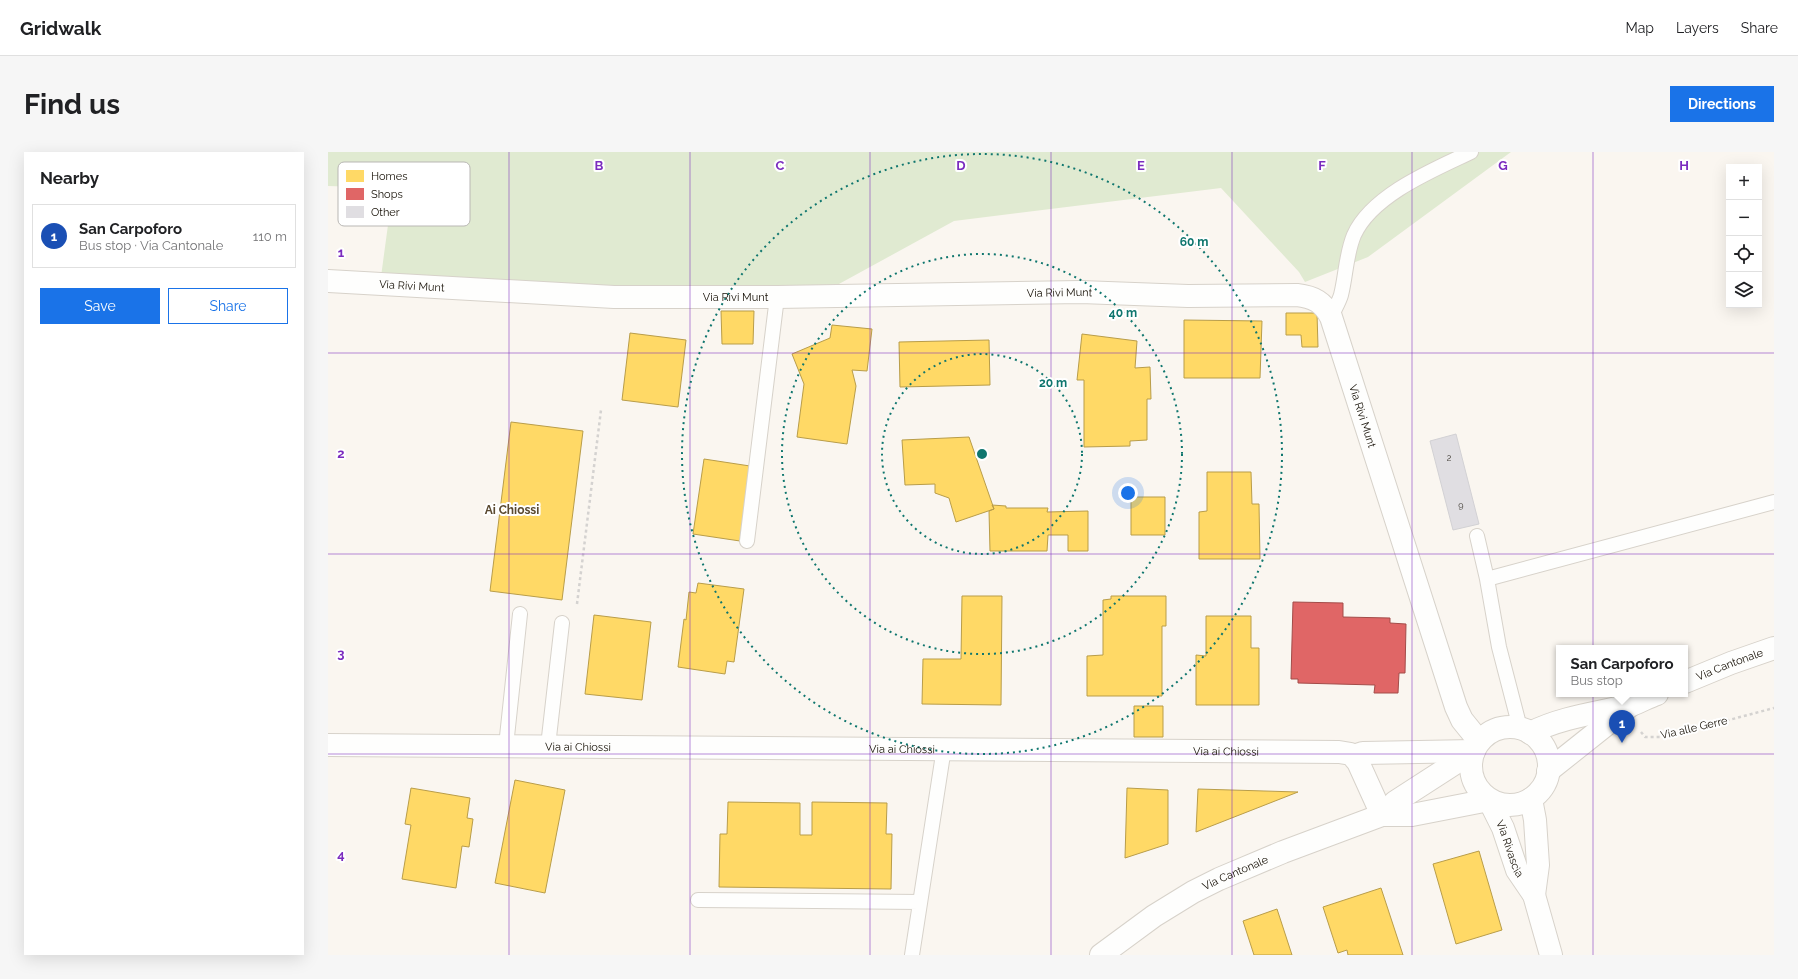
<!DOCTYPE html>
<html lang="en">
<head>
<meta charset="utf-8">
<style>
  :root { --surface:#fff; --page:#f6f6f6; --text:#202124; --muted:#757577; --line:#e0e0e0; --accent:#1a73e8 }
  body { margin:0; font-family:Raleway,sans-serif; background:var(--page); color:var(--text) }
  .controls { position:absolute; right:12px; top:12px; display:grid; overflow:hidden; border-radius:0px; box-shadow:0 4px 16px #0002 }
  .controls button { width:36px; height:36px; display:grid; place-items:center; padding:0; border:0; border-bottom:1px solid var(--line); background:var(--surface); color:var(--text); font:20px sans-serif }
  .you { position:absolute; left:800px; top:341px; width:14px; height:14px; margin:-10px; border:3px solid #fff; border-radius:50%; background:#1a73e8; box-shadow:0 0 0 6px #1a73e833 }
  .badge { display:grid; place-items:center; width:26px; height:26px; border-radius:50%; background:var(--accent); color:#fff; font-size:13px; font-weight:700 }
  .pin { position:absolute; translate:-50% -33px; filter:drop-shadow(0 1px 2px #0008) }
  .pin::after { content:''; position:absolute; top:21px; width:14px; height:12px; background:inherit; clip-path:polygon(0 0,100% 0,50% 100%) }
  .popup { position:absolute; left:1228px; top:493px; width:132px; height:52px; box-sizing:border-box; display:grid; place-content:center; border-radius:0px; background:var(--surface); filter:drop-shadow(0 1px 3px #0005); font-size:13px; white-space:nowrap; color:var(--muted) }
  .popup b { font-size:15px; color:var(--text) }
  .popup::after { content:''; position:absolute; left:50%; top:100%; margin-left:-8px; border:8px solid transparent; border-top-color:var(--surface) }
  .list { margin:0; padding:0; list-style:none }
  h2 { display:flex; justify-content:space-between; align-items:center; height:52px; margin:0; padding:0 16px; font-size:17px }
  h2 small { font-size:13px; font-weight:400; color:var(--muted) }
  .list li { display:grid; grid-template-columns:26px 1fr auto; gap:12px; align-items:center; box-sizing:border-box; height:64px; margin:0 8px 8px; padding:0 8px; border:1px solid var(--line); border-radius:0px }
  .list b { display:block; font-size:15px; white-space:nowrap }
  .list p { margin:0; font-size:13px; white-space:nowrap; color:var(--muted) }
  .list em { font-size:13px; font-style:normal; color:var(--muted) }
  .actions { display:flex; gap:8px; padding:12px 16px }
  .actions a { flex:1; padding:9px 0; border:1px solid var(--accent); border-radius:0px; text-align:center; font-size:14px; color:var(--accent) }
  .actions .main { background:var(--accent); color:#fff }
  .icon { flex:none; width:22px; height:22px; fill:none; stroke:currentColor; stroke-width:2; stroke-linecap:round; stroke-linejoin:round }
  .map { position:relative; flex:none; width:1446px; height:803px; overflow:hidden; border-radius:0px }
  header { display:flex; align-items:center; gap:24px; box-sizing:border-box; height:56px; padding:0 20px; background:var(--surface); border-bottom:1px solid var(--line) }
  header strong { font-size:19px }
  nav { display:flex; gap:22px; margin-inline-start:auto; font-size:14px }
  .intro { display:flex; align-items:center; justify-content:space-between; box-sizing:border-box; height:96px; padding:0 24px }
  h1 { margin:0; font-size:28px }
  .button { padding:10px 18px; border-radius:0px; background:var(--accent); color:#fff; font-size:14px; font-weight:700 }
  main { display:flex; gap:24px; padding:0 24px }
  aside { flex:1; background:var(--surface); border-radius:0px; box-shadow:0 4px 16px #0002 }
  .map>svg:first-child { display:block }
</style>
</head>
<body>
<header>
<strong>Gridwalk</strong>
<nav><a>Map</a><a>Layers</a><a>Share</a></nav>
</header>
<div class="intro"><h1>Find us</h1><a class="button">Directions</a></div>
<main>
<aside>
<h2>Nearby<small></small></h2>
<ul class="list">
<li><span class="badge" style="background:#1a4fb4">1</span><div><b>San Carpoforo</b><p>Bus stop · Via Cantonale</p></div><em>110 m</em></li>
</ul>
<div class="actions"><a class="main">Save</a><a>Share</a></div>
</aside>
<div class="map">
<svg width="1446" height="803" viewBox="0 0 1446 803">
  <rect width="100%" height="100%" fill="#faf6f0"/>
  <path fill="#e0ead1" d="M0,0H1183L1040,105L977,130L971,120L893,36L626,69L489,144L52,132L65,36L0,34Z"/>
  <path fill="#ffd966" stroke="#b99d49" d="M393,159H426L425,192H394Z
    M958,161H989L990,195H974L973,183H958Z
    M856,168L934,169L932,226H856Z
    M504,173L544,177L539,219L524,218L528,234L519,292L469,285L476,232L464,202L502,186Z
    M302,181L358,188L350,255L294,248Z
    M754,182L809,189L807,216L822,215L823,247H819V288L802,289V294L756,295V228H749Z
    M661,188L662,233L572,235L571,190Z
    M183,270L255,279L234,448L162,439Z
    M641,285L666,357L628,370L621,346L607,341V332L577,333L574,288Z
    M376,307L422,314L412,389L365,382Z
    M879,320H923L924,352H931L932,407H871V360L879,359Z
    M803,345H837V383H803Z
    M664,353L678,354V356H720L719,360L760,359V399H740V383H720L719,399H662L661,359L666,357Z
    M370,431L416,437L406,510L399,509L397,522L350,515L356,467L358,468L361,440L368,441Z
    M634,444H674L673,553L594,552L595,507H633Z
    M783,444H838V474H834V544H759V504L775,503V448L783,447Z
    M266,463L323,470L314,548L257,542Z
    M878,464H923V496H931V553H868V503L878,504Z
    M806,554H835V585H806Z
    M187,628L237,638L217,741L167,731Z
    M83,636L142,646L139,666L145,667L141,695L134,694L128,736L74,727L83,673L77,672Z
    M799,636L840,638V692L797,706Z
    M870,637L970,640L868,680Z
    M400,650L472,651V683H484V650L559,651L558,682H564L563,737L391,735L392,682H399Z
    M1151,699L1174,778L1128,792L1105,712Z
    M1053,736L1075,803H1020L1019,798L1010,801L995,755Z
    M949,757L964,803H926L915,769Z"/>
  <path fill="#e06666" stroke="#a34c49" d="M965,450L1015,451V465L1062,466V471L1078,472L1077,521H1071L1070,541H1046L1047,533L970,531V527H963Z"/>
  <path fill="#e0dee2" stroke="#d2d1d4" d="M1128,282L1151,372L1125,378L1102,289Z"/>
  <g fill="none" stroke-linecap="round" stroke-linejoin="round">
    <defs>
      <path id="lane" d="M1003,165C1006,158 1011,150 1013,143C1018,123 1018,102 1026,83C1044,43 1105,18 1143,0
        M1149,384L1159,427L1171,495L1192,576
        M419,389L449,145
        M1159,427L1446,350
        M178,594L192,462
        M220,594L234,471
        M370,748L592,750
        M584,803L616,596"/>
      <g id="street">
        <path id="s1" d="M0,129L286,145H449L753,140L860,144L969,143C986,145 995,150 1003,165L1128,555L1134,568L1151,589"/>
        <path id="s2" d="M0,593L1011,600L1023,602L1030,610L1054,663"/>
        <path d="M1026,604L1035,601L1146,599"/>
        <path d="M1203,647L1207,668L1210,713L1206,743"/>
        <path id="s3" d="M1161,648L1175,676L1189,718L1206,743L1223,803"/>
      </g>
      <g id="secondary">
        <path id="s4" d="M1357,530L1403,511L1446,496"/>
        <circle cx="1182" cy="614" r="39"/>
        <path d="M1202,581C1234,565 1269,561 1303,553C1312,550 1320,545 1329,542"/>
        <path d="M1220,619L1303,553"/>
        <path d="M1054,663L1067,650L1146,599"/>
        <path id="s5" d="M773,803L826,764L865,740L891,727L955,700L1054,663H1084L1161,648"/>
      </g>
    </defs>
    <use href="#lane" stroke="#d7d2ca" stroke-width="16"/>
    <use href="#street" stroke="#d7d2ca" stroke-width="24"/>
    <use href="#secondary" stroke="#d7d2ca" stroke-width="24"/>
    <path stroke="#d4d2d0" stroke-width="2.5" stroke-dasharray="3 3" stroke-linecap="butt" d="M249,452L273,258
      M1313,580L1317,585H1337L1446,556"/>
    <use href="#lane" stroke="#fefefd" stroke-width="14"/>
    <use href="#street" stroke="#fefefd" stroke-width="22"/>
    <use href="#secondary" stroke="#fefefd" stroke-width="22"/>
  </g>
  <path fill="none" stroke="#7b2cbf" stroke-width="1" stroke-opacity="0.55" d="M181,0V803M362,0V803M542,0V803M723,0V803M904,0V803M1084,0V803M1265,0V803M0,201H1446M0,402H1446M0,602H1446"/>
  <g fill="none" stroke="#0f766e" stroke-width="2" stroke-dasharray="2 4">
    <circle cx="654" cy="302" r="100"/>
    <circle cx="654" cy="302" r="200"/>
    <circle cx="654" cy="302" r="300"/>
  </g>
  <g text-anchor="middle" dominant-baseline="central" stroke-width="4" stroke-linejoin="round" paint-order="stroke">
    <g font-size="9" fill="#48443d">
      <text x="1121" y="306">2</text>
      <text x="1133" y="353">9</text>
    </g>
    <g font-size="11" fill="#161006" stroke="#fff">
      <text stroke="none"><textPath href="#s1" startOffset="84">Via Rivi Munt</textPath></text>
      <text stroke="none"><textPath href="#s1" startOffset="732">Via Rivi Munt</textPath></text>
      <text stroke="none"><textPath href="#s1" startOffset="408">Via Rivi Munt</textPath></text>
      <text stroke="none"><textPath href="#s1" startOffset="1116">Via Rivi Munt</textPath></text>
      <text stroke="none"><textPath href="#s4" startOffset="48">Via Cantonale</textPath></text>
      <text transform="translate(1366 576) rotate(-13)">Via alle Gerre</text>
      <text stroke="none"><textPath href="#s2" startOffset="250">Via ai Chiossi</textPath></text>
      <text stroke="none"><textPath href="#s2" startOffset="574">Via ai Chiossi</textPath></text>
      <text stroke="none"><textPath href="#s2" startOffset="898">Via ai Chiossi</textPath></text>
      <text stroke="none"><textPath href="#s3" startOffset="53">Via Rivascia</textPath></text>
      <text stroke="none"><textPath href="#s5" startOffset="158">Via Cantonale</textPath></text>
    </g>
    <g font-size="12" font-weight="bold" fill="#5a4930" stroke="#fff">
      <text x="184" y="358">Ai Chiossi</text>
    </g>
  </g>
  <rect x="10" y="10" width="132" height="64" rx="6" fill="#fff" stroke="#b9b7b4" stroke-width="1"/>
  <rect x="18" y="18" width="18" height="12" fill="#ffd966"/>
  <rect x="18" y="36" width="18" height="12" fill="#e06666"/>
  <rect x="18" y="54" width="18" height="12" fill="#e0dee2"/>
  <g font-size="11" fill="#161006">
    <text x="43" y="28">Homes</text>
    <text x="43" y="46">Shops</text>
    <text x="43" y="64">Other</text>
  </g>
  <g font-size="13" text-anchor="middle" font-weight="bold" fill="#7b2cbf" stroke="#fff" stroke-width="4" stroke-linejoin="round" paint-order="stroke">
    <text x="271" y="18">B</text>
    <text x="452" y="18">C</text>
    <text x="633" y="18">D</text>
    <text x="813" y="18">E</text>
    <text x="994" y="18">F</text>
    <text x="1175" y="18">G</text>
    <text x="1356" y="18">H</text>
    <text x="13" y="105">1</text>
    <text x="13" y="306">2</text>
    <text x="13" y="506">3</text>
    <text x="13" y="707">4</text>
  </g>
  <circle cx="654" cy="302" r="6" fill="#0f766e" stroke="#fff" stroke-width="2"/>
  <g font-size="12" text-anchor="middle" font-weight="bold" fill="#0f766e" stroke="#fff" stroke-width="4" stroke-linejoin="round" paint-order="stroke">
    <text x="866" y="94">60 m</text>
    <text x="795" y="165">40 m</text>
    <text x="725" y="235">20 m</text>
  </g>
</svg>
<div class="controls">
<button>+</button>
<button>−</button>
<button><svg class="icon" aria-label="locate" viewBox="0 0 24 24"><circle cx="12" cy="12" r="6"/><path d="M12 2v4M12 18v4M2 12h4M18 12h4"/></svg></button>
<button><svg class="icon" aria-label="layers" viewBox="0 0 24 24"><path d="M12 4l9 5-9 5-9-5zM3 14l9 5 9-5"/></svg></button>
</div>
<div class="you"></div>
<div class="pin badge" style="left:1294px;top:591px;background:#1a4fb4">1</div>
<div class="popup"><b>San Carpoforo</b>Bus stop</div>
</div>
</main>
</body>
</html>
